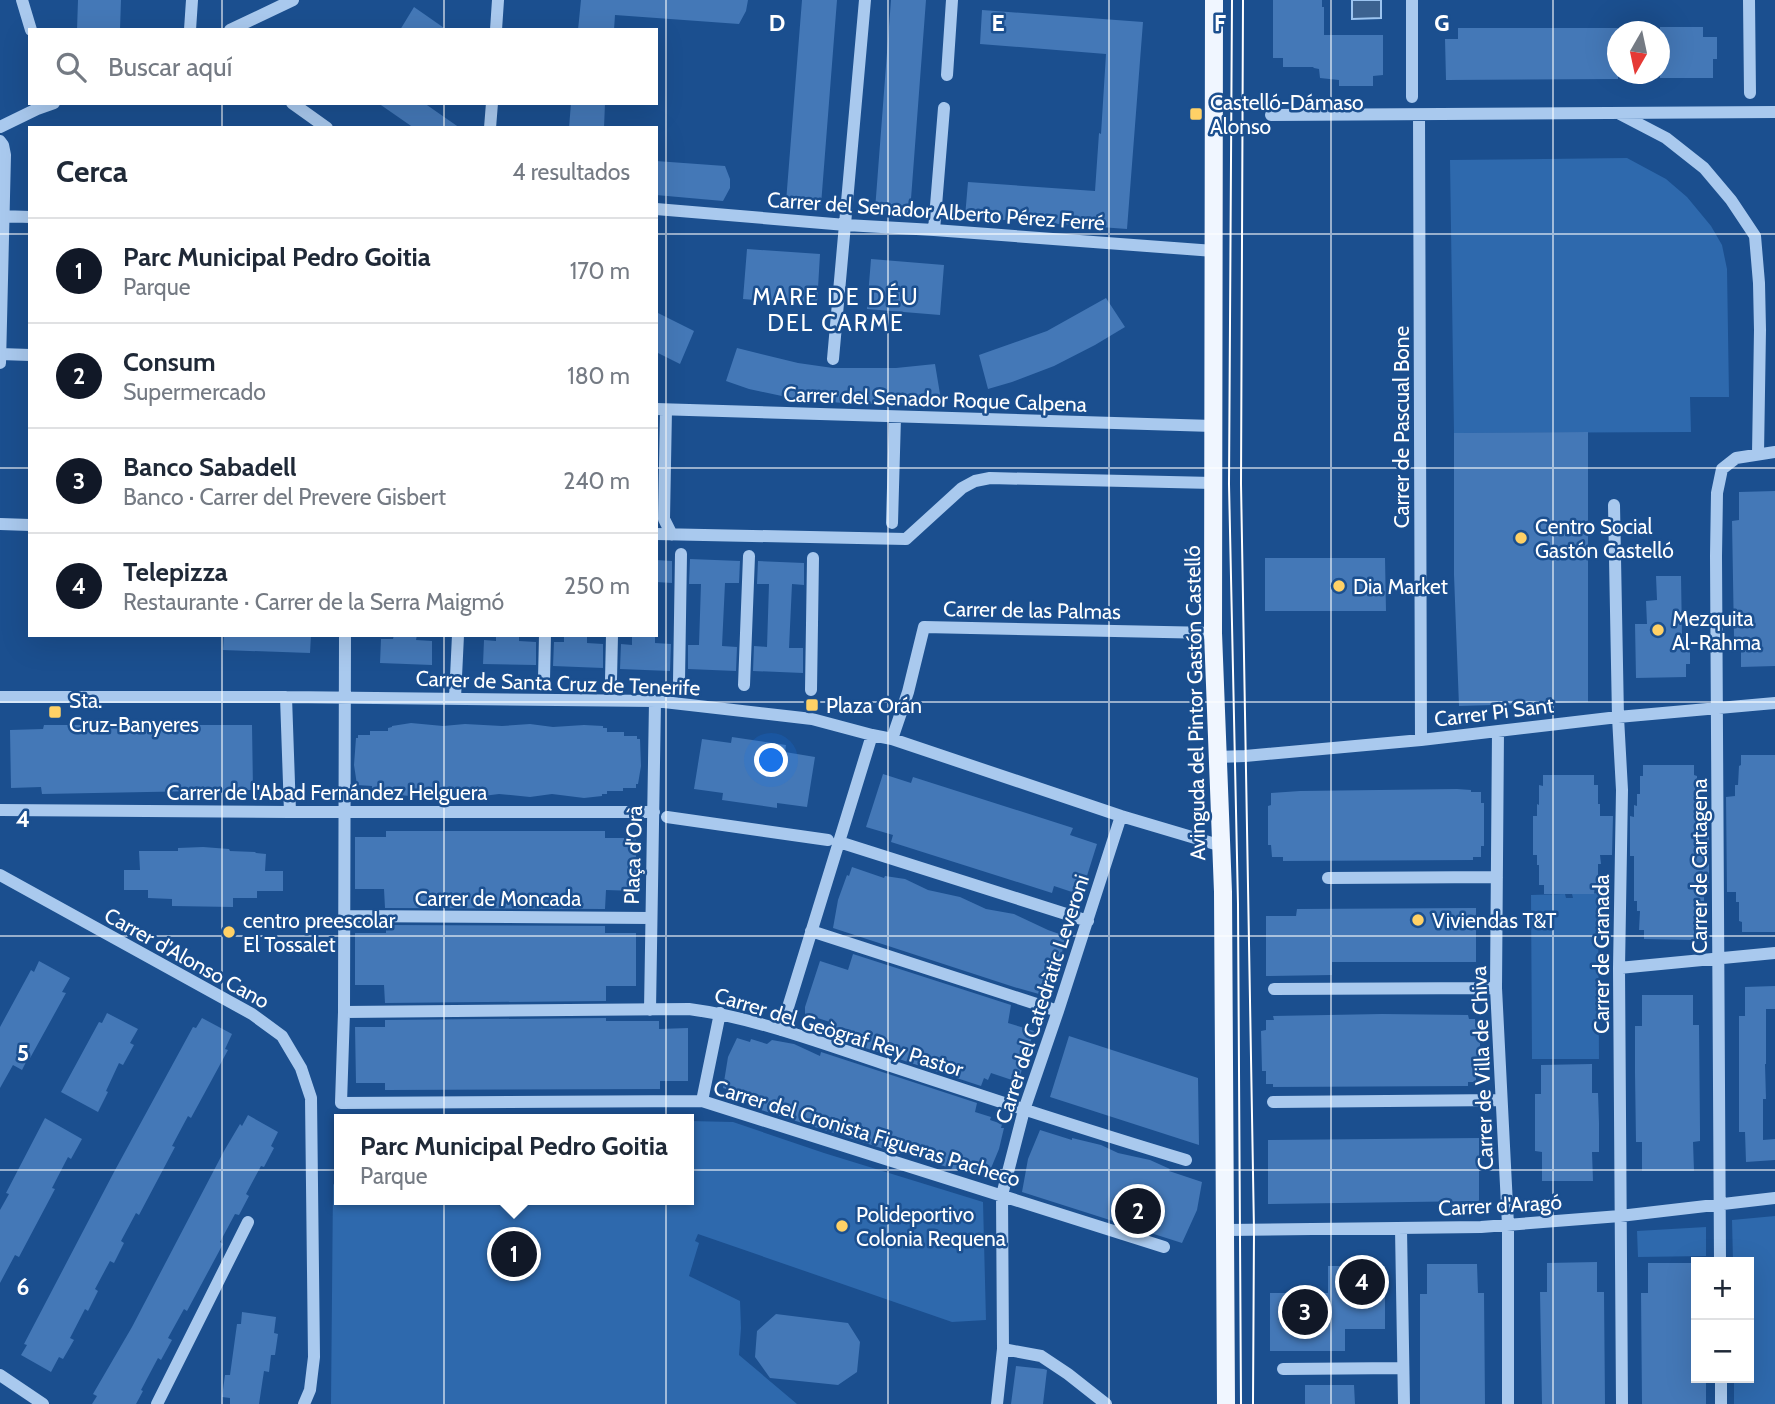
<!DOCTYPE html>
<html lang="es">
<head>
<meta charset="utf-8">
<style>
  :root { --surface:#fff; --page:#f6f6f7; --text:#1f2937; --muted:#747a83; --line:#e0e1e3; --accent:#111827 }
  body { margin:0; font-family:Cabin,sans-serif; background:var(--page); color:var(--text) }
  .controls { position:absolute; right:21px; bottom:21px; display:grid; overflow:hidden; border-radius:0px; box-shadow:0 7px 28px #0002 }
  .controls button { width:63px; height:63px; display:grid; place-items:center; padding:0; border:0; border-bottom:2px solid var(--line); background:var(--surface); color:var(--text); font:35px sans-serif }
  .compass { position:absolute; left:1607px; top:21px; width:63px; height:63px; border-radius:50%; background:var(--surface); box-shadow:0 7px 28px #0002; rotate:189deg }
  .you { position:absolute; left:772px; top:761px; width:24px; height:24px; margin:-18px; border:5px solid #fff; border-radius:50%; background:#1a73e8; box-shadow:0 0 0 10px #1a73e833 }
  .badge { display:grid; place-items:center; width:46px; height:46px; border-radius:50%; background:var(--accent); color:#fff; font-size:23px; font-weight:700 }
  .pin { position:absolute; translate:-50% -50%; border:4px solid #fff; box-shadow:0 2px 7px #0006 }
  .popup { position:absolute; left:334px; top:1114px; width:360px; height:91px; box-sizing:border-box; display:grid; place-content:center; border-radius:0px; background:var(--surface); filter:drop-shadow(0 2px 5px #0005); font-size:23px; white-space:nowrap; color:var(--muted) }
  .popup b { font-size:26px; color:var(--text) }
  .popup::after { content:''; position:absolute; left:50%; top:100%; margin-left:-14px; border:14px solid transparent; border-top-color:var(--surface) }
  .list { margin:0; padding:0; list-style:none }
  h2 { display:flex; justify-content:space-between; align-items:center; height:91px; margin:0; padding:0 28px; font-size:30px }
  h2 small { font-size:23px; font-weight:400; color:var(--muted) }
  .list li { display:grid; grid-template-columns:46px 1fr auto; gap:21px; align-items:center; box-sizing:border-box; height:105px; padding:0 28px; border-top:2px solid var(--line) }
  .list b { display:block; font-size:26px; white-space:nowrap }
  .list p { margin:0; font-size:23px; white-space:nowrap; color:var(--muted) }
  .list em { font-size:23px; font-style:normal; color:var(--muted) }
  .icon { flex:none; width:38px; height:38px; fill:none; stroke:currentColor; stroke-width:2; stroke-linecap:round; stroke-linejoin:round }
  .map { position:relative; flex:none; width:1775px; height:1404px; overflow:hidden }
  .search { position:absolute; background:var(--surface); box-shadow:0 7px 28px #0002; left:28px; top:28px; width:630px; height:77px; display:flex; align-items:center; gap:18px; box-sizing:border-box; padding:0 24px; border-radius:0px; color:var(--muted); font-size:26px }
  .panel { position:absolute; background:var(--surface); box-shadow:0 7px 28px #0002; left:28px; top:126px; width:630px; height:511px; border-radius:0px }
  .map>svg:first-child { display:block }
</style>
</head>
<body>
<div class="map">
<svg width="1775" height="1404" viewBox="0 0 1775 1404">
  <rect width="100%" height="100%" fill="#1b4f8f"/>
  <path fill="#2e69ad" d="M1627,158L1666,179L1687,197L1711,226L1722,245L1727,269L1729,397H1690L1691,432L1454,433L1450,160Z
    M1598,893L1599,1059H1532L1531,895L1565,894L1566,898H1573L1572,894Z
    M689,1121L733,1122L824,1153L983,1202L986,1320L952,1322L698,1234L695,1241L699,1243L689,1276L740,1301L741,1328L739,1355L797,1404H331L333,1185L339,1176V1200H689Z
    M1775,1216V1404H1734V1378H1749V1262H1733L1732,1220Z
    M1706,1227V1256L1638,1257L1637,1231Z"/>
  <path fill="#3c6290" stroke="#9cc4f0" stroke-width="2" d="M1352,0H1381V18L1352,19Z"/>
  <path fill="#4478b7" d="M78,0H121L120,30H77Z
    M581,0H748L746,11L739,24L615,15L614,30H578Z
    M802,0H837L821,205L786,202Z
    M891,0H926L910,212L875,210Z
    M1273,0H1322V7H1324V35H1383V75L1373,76V86H1339V80L1320,78L1319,69L1314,68L1313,67H1283V58H1273Z
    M414,7L447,30H400Z
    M982,10L1143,22L1127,229L965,217L968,182L1095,191L1099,133L1101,134L1106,54L980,44Z
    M1660,27H1703V37H1717V59H1713V78H1660Z
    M1458,28H1618V79L1446,80L1445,39H1458Z
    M378,103H424L460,128H414Z
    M571,103H605L604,128H569Z
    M656,161L725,166L730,179V188L723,201L656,195Z
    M747,249L820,254L817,305L743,299Z
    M871,259L944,265L940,315L867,309Z
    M1106,298L1125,327L1095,345L1054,366L1012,382L988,389L979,355L1047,331Z
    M656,312L694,331L680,364L656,352Z
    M737,348L798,363L833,368H896L935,364L941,400L904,403L855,404L796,399L749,389L726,381Z
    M1588,432V702L1459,706L1454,575V433Z
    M1775,491V666L1741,667V638H1734L1732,521L1739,520V492Z
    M1265,558H1385L1386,611H1265Z
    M690,559L740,561L739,583H725L722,646L737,647L736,671L688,669V645H699L701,584H689Z
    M656,560L672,561V583L656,582Z
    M758,561L804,563V585L792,584L789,648H803V673L753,671L754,646L767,647L769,584H757Z
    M1656,576H1681L1682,637H1690V664H1686V677L1636,678L1635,624H1647L1646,601L1657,600Z
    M224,635H311L310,653L223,650Z
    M394,635H417L416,640L432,641V665L380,663L381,639H393Z
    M496,635H519V641L536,642V665L483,664L484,640L496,641Z
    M564,635H587V643L603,644V668L553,666L554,642H564Z
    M632,635H655V643L671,644L670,671L620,669L621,644L632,645Z
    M411,723L443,726L465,724L502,726L530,724L553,727L584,725L603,726V728H607V732H624V736H637V739H640L641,766L638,784H636V788H623V791H607V794H602V796L584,798L552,794L530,797L499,794L475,797L444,794L410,796L388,794V789H372V786L357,785L354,765L356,738H358V735H370V731H388V728L392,727V726Z
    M44,725H252L253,790L42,794L41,787L11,788L10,730L43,729Z
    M732,737L786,745L785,752L815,757L807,807L777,803V808L722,800L723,793L694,789L702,739L731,743Z
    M1741,755H1775V932H1742V922L1739,921V902H1736V892H1727L1726,797L1735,796V785H1738L1739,766L1741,765Z
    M1643,765H1694V775L1697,776V794H1700V798H1709V893H1704V901H1700V912H1697V929H1694V940L1644,939V930H1639L1640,911H1637V901H1634V856H1630V816L1634,817V805L1637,806V794H1640V776H1643Z
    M883,774L911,783L913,777L1073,828L1070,835L1097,844L1081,895L1054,886L1052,893L891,842L893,835L866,827Z
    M1543,775H1594V785H1598V804H1600V816H1613L1612,855H1600L1601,864H1598V885H1595L1594,894H1544V885H1539V865H1537V855H1533V816H1537V804L1539,805V785L1543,786Z
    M1457,789L1471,790V792H1481V803H1484V846H1481V857H1473V860L1283,861V857H1272L1271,845H1268V806L1271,805V793L1300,791Z
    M386,831H605V838H636V891L606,890L605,909L385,908L384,889H355V837H386Z
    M203,847L229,849L230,851L255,852L256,853L266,854L265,871H283V891H257V898H233V907L172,906V899L148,898V890H124V870H140L139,851H178V848Z
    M852,867L884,878L885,876L905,879L928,890L960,897L986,909L1014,914L1048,930L1065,936L1060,964L1046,996L1014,987L833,928L838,900L847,875L849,876Z
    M1476,908V962H1332V975L1266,976V916H1296L1297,909Z
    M386,925L605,926V933H636V986H606V1001L385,1003L384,985H355V933H386Z
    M853,954L1011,1005L1008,1023L1034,1031L1018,1082L991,1073L988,1080L984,1078L981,1086L826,1035L830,1022L805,1014V1007L820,961L848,970Z
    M39,961L70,978L62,992L66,993L29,1060H27L22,1070L13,1065L0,1088V1027L31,970L34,972Z
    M1775,986V1009H1766V1064H1765L1766,1099H1763V1140L1775,1139V1160L1746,1162L1745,1132H1739V1016H1745V987Z
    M1642,995H1693V1025H1699L1700,1131V1141L1693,1142L1694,1171H1642V1142H1636L1635,1073V1026H1642Z
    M107,1013L138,1029L130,1043L134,1045L123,1065L119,1063L106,1091L108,1092L98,1112L61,1092L99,1022L102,1023Z
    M1382,1014L1468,1015L1469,1019H1475L1476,1029H1480V1071H1476V1082H1468V1086L1273,1087V1084H1266V1071H1262L1261,1031L1266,1030V1020H1274L1273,1016Z
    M202,1018L232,1034L225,1049L228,1050L191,1118L188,1116L172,1146L175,1147L139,1215L136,1213L121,1241L124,1243L114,1263L110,1261L95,1289L98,1291L88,1311L85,1309L70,1338L74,1340L63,1359L59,1357L51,1372L21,1355L27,1345L24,1344L114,1172L193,1027L196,1028Z
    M606,1018V1021H659V1029L688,1028V1081H660V1089L385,1090V1083H356L355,1027H385V1020Z
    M1069,1036L1198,1078L1199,1145L1050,1097Z
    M737,1038L750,1042L751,1039L767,1044L772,1040L794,1044L820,1056L821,1052L977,1103L975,1112L991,1117L990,1120L1002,1124L1001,1128H1004L999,1149L989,1173L987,1172V1174L972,1169L971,1172L957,1168L956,1170L901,1152L900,1154L761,1110L748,1105L750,1100L733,1094V1091L723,1088L728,1057Z
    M1592,1064V1093H1598L1599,1123V1152H1592L1593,1181H1542V1152L1535,1151V1094H1541V1065Z
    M248,1115L278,1132L271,1146L274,1148L264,1167L261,1166L246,1194L249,1196L239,1215L235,1214L220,1242L223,1244L187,1311L184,1309L168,1338L172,1340L161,1360L158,1358L141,1390L143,1391L136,1404H92L97,1396L93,1394L132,1327L224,1151L240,1124L242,1126Z
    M45,1118L82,1139L71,1159L68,1157L52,1188L55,1189L19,1257L15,1255L0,1283V1210L9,1194L6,1193Z
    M1040,1130L1072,1140V1138L1101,1145L1118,1153L1150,1160L1170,1169L1169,1171L1202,1182L1197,1210L1182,1243L1022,1192L1028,1159Z
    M1479,1138V1201L1268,1204V1140Z
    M1597,1262V1292H1604L1605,1404H1542L1540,1292H1547V1263Z
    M1648,1263H1696V1378H1706V1404H1642L1641,1293H1648Z
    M1427,1264H1477L1478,1293H1484L1485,1404H1420V1294H1427Z
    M1328,1266H1385V1329H1345V1351H1270V1293H1328Z
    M242,1312L276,1317L274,1333L278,1334L275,1355H271L269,1372L264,1371L259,1404H230V1398L222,1397L225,1375H230L237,1324H241Z
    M776,1314L848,1323L860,1342L857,1372L838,1385L770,1378L755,1357L757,1331Z
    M1016,1366L1044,1369L1047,1370L1043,1404H1011Z
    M1305,1385H1354L1355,1404H1305Z"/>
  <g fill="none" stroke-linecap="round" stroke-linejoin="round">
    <path stroke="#a9c9ee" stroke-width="12" d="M22,0L31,30
      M1749,0L1750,93
      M190,30L192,0
      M230,30L293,0
      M496,30L498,0
      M947,75L952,0
      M1412,97V0
      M292,103L327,128
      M1618,113L1666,138L1704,168L1731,200L1755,236L1759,283L1760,330L1758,454
      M1271,115L1775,112
      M1419,115L1421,740
      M0,127L37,109L54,103
      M490,128L492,103
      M0,141L3,145L5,155L0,363
      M656,209L846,225L934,230L1214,251
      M0,216L30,217
      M934,230L944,108
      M0,354L30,355
      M833,359L865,0
      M656,409L1213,426
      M666,410L664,519L672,535
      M1614,505L1618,717L1622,790L1619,968L1622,1404
      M892,523L895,417
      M0,524L30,525
      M656,534L906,539L962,488L975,481L990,478L1213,483
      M345,635L344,1012L341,1103L702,1101L1164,1247
      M544,679L545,635
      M611,680L612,635
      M679,681L681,554
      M744,685L749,556
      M811,690L813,558
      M0,697H286L655,701L812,719L872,735L892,739L1121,816L1222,846
      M286,697L290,812
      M455,698L458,635
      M1498,731L1496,988L1508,1225V1404
      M892,739L908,692L924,627L1213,633
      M1218,757L1245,756L1421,740L1618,717L1775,703
      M0,810L290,812H654
      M667,817L828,840
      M839,842L1088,921
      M0,875L252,1014L282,1036L301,1068L311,1098L314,1357L310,1390L304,1404
      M1328,878L1497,877
      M344,916L651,918
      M811,931L1058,1011
      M1619,968L1775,953
      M1274,989L1496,988
      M650,1010L655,701
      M344,1012L689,1009C756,1018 821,1043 885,1064C985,1097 1085,1130 1186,1160
      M781,1030L872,735
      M702,1101L720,1013
      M1273,1102L1501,1100
      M1401,1229L1404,1404
      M1226,1230L1481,1227L1620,1216L1775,1198
      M1720,1262L1716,556L1717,493L1722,469L1736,458L1775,452
      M1003,1349L1041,1356L1068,1374L1106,1404
      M1283,1369L1403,1368
      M0,1375L43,1404
      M1721,1378V1404
      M157,1404L248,1222
      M997,1404L1003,1349L1002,1195L1024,1110L1058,1011L1121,816"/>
    <path stroke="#f0f6ff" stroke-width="18" d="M1214,0L1213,633L1223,892L1226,1404"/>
    <path stroke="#fff" stroke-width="2" d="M1232,0L1229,484L1238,904L1241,1404
      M1243,0L1241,484L1254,1230L1253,1404"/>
  </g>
  <path fill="none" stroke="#fff" stroke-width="2" stroke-opacity="0.55" d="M222,0V30M444,0V30M666,0V1404M888,0V1404M1109,0V1404M1331,0V1404M1553,0V1404M222,103V128M444,103V128M0,234H30M656,234H1775M0,468H30M656,468H1775M222,635V1404M444,635V1404M0,702H1775M0,936H1775M0,1170H1775"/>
  <g fill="#ffd166" stroke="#1b4f8f" stroke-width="2.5">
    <rect x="1189" y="107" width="14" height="14" rx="3.5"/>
    <circle cx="1521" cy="538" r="7"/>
    <circle cx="1339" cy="586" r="7"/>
    <circle cx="1658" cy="630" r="7"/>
    <rect x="805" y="698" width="14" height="14" rx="3.5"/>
    <rect x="48" y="705" width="14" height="14" rx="3.5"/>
    <circle cx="1418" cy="920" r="7"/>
    <circle cx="229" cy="932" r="7"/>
    <circle cx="842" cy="1226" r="7"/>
  </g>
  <g text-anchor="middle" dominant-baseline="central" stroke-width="5" stroke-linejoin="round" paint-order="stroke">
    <g font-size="21" fill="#fff" stroke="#1b4f8f" text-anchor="start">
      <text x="1210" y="102">Castelló-Dámaso<tspan x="1210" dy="24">Alonso</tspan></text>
      <text x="1535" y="526">Centro Social<tspan x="1535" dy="24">Gastón Castelló</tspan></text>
      <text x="1353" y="586">Dia Market</text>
      <text x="1672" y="618">Mezquita<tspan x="1672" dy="24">Al-Rahma</tspan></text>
      <text x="69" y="700">Sta.<tspan x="69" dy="24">Cruz-Banyeres</tspan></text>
      <text x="826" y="705">Plaza Orán</text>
      <text x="243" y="920">centro preescolar<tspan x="243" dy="24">El Tossalet</tspan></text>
      <text x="1432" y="920">Viviendas T&amp;T</text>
      <text x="856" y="1214">Polideportivo<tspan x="856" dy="24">Colonia Requena</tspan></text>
    </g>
    <g font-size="21" fill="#fff" stroke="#1b4f8f">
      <text transform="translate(936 211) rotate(4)">Carrer del Senador Alberto Pérez Ferré</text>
      <text transform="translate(935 399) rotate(2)">Carrer del Senador Roque Calpena</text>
      <text transform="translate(1401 427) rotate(-90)">Carrer de Pascual Bone</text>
      <text transform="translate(1032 610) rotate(1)">Carrer de las Palmas</text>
      <text transform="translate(558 683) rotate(2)">Carrer de Santa Cruz de Tenerife</text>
      <text transform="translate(1195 703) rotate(-91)">Avinguda del Pintor Gastón Castelló</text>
      <text transform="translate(1494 712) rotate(-7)">Carrer Pi Sant</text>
      <text x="327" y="792">Carrer de l'Abad Fernández Helguera</text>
      <text transform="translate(633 855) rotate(-88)">Plaça d'Orà</text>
      <text transform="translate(1699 866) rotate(-90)">Carrer de Cartagena</text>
      <text x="498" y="898">Carrer de Moncada</text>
      <text transform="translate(1601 954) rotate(-90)">Carrer de Granada</text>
      <text transform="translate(187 958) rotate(29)">Carrer d'Alonso Cano</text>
      <text transform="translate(1042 999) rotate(-72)">Carrer del Catedràtic Leveroni</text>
      <text transform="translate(839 1032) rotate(17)">Carrer del Geògraf Rey Pastor</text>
      <text transform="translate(1482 1068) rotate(-92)">Carrer de Villa de Chiva</text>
      <text transform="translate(867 1133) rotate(17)">Carrer del Cronista Figueras Pacheco</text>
      <text transform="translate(1500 1205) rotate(-3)">Carrer d'Aragó</text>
    </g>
    <g font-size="23" letter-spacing="2" fill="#fff" stroke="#1b4f8f">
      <text x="836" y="297">MARE DE DÉU<tspan x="836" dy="26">DEL CARME</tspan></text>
    </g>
  </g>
  <g font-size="23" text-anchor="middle" font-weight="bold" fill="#fff" stroke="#1b4f8f" stroke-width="5" stroke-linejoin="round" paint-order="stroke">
    <text x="777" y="31">D</text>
    <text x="998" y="31">E</text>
    <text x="1220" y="31">F</text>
    <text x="1442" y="31">G</text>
    <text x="23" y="827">4</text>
    <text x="23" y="1061">5</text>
    <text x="23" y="1295">6</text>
  </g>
</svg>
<div class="controls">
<button>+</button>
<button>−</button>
</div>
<svg class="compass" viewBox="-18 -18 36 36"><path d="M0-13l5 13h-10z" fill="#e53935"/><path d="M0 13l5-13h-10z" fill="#747a83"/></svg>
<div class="you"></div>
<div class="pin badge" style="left:514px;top:1254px">1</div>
<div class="popup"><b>Parc Municipal Pedro Goitia</b>Parque</div>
<div class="pin badge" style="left:1138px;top:1211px">2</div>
<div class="pin badge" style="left:1305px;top:1312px">3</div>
<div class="pin badge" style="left:1362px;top:1282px">4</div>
<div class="search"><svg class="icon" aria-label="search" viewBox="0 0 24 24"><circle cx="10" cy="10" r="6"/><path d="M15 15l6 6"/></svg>Buscar aquí</div>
<section class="panel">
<h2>Cerca<small>4 resultados</small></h2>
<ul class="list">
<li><span class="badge">1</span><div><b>Parc Municipal Pedro Goitia</b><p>Parque</p></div><em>170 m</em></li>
<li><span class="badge">2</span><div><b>Consum</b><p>Supermercado</p></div><em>180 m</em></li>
<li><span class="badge">3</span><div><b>Banco Sabadell</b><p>Banco · Carrer del Prevere Gisbert</p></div><em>240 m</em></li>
<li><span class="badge">4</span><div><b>Telepizza</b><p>Restaurante · Carrer de la Serra Maigmó</p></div><em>250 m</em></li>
</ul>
</section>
</div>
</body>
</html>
